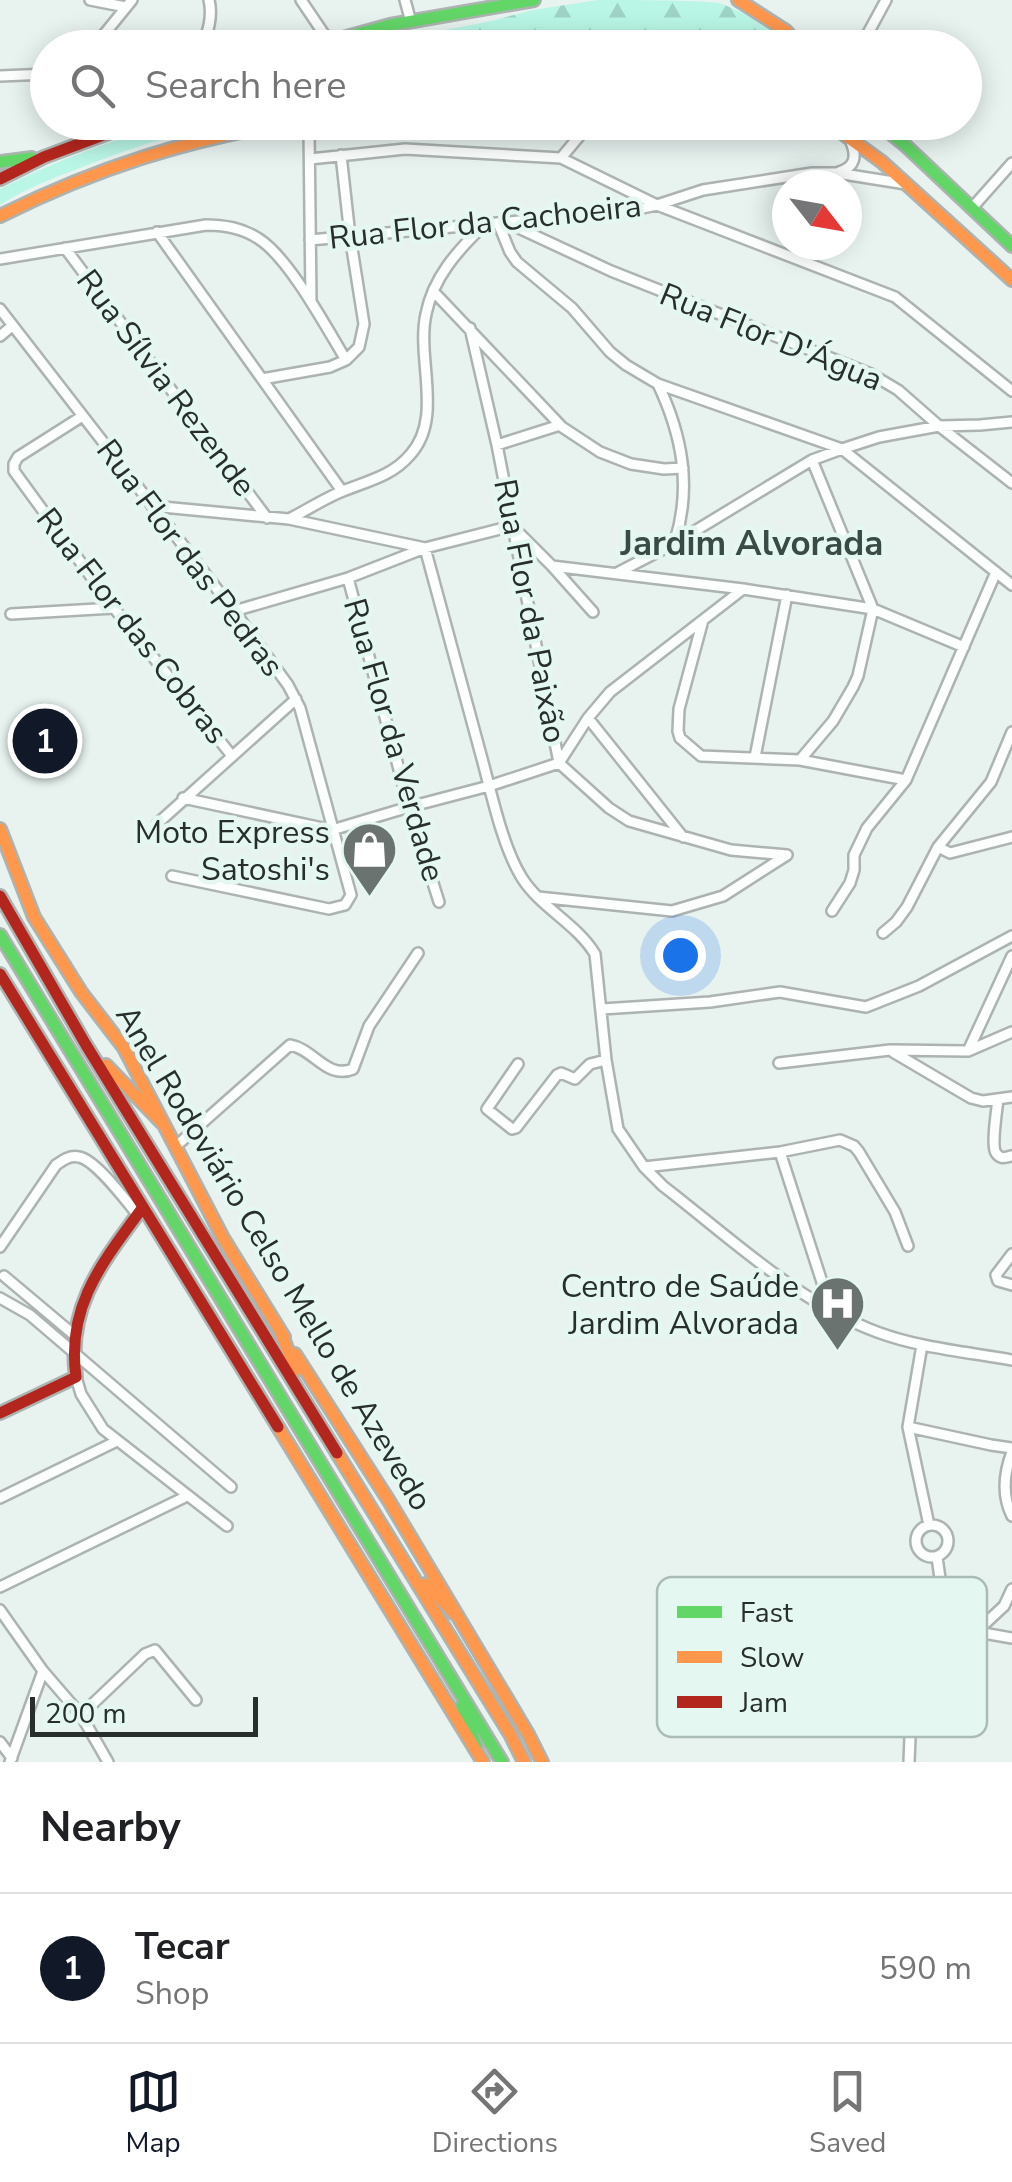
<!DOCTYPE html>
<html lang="en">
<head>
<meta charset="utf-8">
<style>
  :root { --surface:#fff; --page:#f2f2f2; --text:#202124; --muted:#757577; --line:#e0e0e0; --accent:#111827 }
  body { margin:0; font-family:"Nunito Sans",sans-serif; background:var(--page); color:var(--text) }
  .compass { position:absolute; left:772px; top:170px; width:90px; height:90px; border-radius:50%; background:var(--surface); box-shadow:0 5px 25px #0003; rotate:121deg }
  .scale { position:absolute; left:30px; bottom:25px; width:228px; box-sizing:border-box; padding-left:10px; border:5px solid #272e2c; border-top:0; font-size:28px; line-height:35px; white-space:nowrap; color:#272e2c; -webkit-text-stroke:8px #e4f7f1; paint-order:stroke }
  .you { position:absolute; left:680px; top:955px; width:35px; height:35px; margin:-25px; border:8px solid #fff; border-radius:50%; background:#1a73e8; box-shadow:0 0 0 15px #1a73e833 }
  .badge { display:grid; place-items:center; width:65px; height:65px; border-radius:50%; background:var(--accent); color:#fff; font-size:32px; font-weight:700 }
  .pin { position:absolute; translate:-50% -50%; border:5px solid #fff; box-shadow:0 2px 10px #0006 }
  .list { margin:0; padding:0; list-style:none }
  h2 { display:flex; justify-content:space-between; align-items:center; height:130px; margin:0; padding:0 40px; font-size:42px }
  h2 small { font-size:32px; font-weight:400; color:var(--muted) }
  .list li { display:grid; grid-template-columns:65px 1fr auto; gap:30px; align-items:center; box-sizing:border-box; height:150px; padding:0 40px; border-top:2px solid var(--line) }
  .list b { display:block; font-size:38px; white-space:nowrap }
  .list p { margin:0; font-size:32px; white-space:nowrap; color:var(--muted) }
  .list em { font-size:32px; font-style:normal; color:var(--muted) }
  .icon { flex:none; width:55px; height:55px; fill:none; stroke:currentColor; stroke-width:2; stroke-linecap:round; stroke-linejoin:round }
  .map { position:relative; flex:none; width:1012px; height:1762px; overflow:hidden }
  .search { position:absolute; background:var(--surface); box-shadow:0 5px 25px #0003; left:30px; right:30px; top:30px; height:110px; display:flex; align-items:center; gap:25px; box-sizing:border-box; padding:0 35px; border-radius:55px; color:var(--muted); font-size:38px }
  .sheet { height:280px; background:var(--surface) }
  nav { display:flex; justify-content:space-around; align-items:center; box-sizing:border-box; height:140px; border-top:2px solid var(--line); background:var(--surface); font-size:28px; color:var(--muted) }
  nav a { display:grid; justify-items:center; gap:5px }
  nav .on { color:var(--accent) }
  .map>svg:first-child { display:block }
</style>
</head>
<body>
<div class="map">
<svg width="1012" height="1762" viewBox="0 0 1012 1762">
  <defs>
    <pattern id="forest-firs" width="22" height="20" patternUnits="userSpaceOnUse" patternTransform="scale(2.5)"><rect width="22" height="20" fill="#b9f6e6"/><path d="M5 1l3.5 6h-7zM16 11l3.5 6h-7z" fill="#9fd3c5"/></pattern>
  </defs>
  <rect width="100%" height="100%" fill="#e8f3f0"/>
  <path fill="#b9f6e6" d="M174,122L233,123C178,132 137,146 85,166C56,177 26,188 0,205V189C58,160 112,140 174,122Z"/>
  <path fill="url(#forest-firs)" d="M598,0C630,0 691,0 719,3C743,11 763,25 782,40V47H359L491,21L533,10Z"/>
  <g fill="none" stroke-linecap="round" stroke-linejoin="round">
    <defs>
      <path id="street" d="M90,0L126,7
        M301,0L328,40
        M405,0L411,22
        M93,48L132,0
        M202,48C208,31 213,17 209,0
        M860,48L886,0
        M0,76L48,74
        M561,158L591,122
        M310,159L405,149L561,158L657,205L895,297L1012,391
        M839,172C855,167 857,157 851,142
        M972,208L1012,163
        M499,225L510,252L517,262L572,308L610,352L626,365L658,384L842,449L1012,585
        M512,225L611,271L871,374L898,390L939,426L1012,483
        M157,232L342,491
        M310,240L628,211L657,205L703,190L812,173H837L906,184
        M65,248L267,518
        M0,259L206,225C224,225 243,228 259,239C289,258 326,327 346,360
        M433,291L562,427L600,452L631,464L664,469L683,468
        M311,301L309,129L313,122
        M0,309L234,611L288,685L300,708L351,895L345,905L329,909L172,876
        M470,328L497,445L559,763L609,808L629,821L731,850L787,855
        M0,336L12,326
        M262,379L330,367L346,360L359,347L364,324L350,236L341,155
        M658,384C682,435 692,486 675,541
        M81,417L18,457L14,464V471L114,608L232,756
        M497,445L560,425
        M152,506L289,519L425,548C443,617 462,686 481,755C491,791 502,846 522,878C541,908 577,924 595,954L606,1060L618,1129L644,1167L663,1186C728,1236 800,1304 877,1332C920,1348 967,1352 1012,1360
        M289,519C307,510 325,498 343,491C368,481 392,476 410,455C444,418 416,359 426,314C433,278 457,251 483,226
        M552,566L743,589L873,609L964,647
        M617,573L675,543L812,460L842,449L879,437L939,426L980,425L1012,422
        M348,578L409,807L439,902
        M234,611L348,578L425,548L512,526L552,566L593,612
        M11,614L114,608
        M703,620L679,709L678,731L680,738L701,756L800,760L906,780
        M588,718L683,837
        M755,757L787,595
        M800,760L833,721L853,687L858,676L873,609L812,460
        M559,763L588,718L610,692L743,589
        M183,798L332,830L409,807L489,786L559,763
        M158,823L296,699
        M938,847L950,853L1012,837
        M538,897L672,911L723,896L787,855
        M832,911L850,883L854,870V855L867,828L906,780L996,572
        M883,933L896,922L907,907L938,847L991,782L1012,732
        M602,1009L710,1002L780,992L866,1007L919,986L1012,936
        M968,1051L1012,956
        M893,1052L971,1098L983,1101L1012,1097
        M779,1063L890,1050L968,1051L1012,1032
        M518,1064L487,1109L512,1129L516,1128L557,1075L561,1073L575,1079L590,1064L606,1060
        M998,1099C997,1109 991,1146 996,1153C1001,1160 1005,1157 1012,1156
        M175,1147L290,1045C314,1049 327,1080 353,1069L369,1026L418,953
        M780,1152L831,1310
        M644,1167L780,1152L840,1140L854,1146L859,1152L895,1212L908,1246
        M0,1247L56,1165C63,1160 70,1155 79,1157C96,1160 126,1201 138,1215
        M1012,1254L996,1275L998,1281L1012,1285
        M4,1276L73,1334
        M0,1298L30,1315L231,1487
        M922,1345L908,1427L929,1525
        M76,1377L81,1394L103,1429L227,1526
        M908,1427L991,1445L1012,1448
        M1012,1452C1004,1473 1002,1496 1012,1516
        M0,1498L117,1441
        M916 1541a16 16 0 1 1 32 0a16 16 0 1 1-32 0Z
        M937,1557L947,1628
        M0,1587L187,1496
        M0,1610L43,1671L81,1715L108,1762
        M887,1616L1012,1638
        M976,1632L1004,1606L1012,1589
        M81,1715L145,1654L155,1650L196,1700
        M0,1742L12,1758
        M10,1762L43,1671
        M909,1762L910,1737"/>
      <path id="fast" d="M307,48L390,25L534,0
        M877,122L905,145L1012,246
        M0,162L32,158
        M0,935L502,1762
        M462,1706L476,1746"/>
      <path id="slow" d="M738,0L786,31L801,48
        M827,122L882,162L1012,280
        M0,216C96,168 188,139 294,122
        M0,829L34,917L81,992L124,1048L223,1238L284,1337
        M106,1065L162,1123
        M280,1331L296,1370
        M295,1354L389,1501L528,1734L542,1762
        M278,1427L483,1762
        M337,1453L510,1734L524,1762
        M426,1584L455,1614"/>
      <path id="jam" d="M0,179L44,157L138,122
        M0,896L86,1045L337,1453
        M0,974L278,1427
        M0,1413L76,1377C66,1305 103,1262 143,1207"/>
    </defs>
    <use href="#street" stroke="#acb3b1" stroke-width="14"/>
    <use href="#fast" stroke="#acb3b1" stroke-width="16"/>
    <use href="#slow" stroke="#acb3b1" stroke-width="16"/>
    <use href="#jam" stroke="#acb3b1" stroke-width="16"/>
    <use href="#street" stroke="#fcfdfd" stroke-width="9"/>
    <use href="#fast" stroke="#63d668" stroke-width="11"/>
    <use href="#slow" stroke="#ff974d" stroke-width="11"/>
    <use href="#jam" stroke="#b3261e" stroke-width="11"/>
  </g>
  <defs>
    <symbol id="shop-pin" viewBox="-11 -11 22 30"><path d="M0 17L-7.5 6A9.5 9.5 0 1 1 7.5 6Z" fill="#6b7371" stroke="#e4f7f1"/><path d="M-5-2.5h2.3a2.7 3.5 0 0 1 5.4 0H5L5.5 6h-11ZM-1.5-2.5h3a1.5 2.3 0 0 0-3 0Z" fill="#fff"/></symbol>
    <symbol id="hospital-pin" viewBox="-11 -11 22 30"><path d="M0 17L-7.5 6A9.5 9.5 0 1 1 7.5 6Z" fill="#6b7371" stroke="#e4f7f1"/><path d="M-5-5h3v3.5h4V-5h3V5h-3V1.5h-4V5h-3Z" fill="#fff"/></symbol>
  </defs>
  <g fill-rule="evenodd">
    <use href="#shop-pin" x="338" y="818" width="63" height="86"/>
    <use href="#hospital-pin" x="806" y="1272" width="63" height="86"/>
  </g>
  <g text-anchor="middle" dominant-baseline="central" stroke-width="9" stroke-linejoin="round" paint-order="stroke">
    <g font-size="32" fill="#272e2c" stroke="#e4f7f1">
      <text transform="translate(485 222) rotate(-6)">Rua Flor da Cachoeira</text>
      <text transform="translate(771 337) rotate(22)">Rua Flor D'Água</text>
      <text transform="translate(166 383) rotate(53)">Rua Sílvia Rezende</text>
      <text transform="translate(190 558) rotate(53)">Rua Flor das Pedras</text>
      <text transform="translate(530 611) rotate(79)">Rua Flor da Paixão</text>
      <text transform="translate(132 626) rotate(52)">Rua Flor das Cobras</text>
      <text transform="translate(394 740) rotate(74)">Rua Flor da Verdade</text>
      <text transform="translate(274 1258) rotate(59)">Anel Rodoviário Celso Mello de Azevedo</text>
    </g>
    <g font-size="32" fill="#272e2c" stroke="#e4f7f1" text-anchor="end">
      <text x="330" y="832">Moto Express<tspan x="330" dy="37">Satoshi's</tspan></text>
      <text x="799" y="1286">Centro de Saúde<tspan x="799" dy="37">Jardim Alvorada</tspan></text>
    </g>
    <g font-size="35" font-weight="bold" fill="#3a4a45" stroke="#e4f7f1">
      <text x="752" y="543">Jardim Alvorada</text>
    </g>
  </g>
  <rect x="657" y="1577" width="330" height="160" rx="15" fill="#e4f7f1" stroke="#abbbb6" stroke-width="2.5"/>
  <rect x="677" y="1606" width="45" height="12" fill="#63d668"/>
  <rect x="677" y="1651" width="45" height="12" fill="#ff974d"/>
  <rect x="677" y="1696" width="45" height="12" fill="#b3261e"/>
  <g font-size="28" fill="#272e2c">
    <text x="740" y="1622">Fast</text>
    <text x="740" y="1667">Slow</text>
    <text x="740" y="1712">Jam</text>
  </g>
</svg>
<svg class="compass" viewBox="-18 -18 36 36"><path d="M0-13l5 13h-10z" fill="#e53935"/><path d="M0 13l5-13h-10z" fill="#757577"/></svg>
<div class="scale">200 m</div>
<div class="you"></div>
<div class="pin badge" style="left:45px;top:741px">1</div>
<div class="search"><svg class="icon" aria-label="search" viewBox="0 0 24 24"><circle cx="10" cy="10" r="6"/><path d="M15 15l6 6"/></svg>Search here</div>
</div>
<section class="sheet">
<h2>Nearby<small></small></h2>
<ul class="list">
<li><span class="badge">1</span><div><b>Tecar</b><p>Shop</p></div><em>590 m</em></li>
</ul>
</section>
<nav>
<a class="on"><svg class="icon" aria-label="map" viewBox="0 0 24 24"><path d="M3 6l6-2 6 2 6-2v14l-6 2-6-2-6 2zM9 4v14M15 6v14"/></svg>Map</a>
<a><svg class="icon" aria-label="directions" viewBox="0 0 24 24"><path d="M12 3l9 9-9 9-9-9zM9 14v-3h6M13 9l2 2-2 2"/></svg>Directions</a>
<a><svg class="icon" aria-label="saved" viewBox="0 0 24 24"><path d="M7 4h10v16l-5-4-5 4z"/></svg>Saved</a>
</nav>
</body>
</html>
